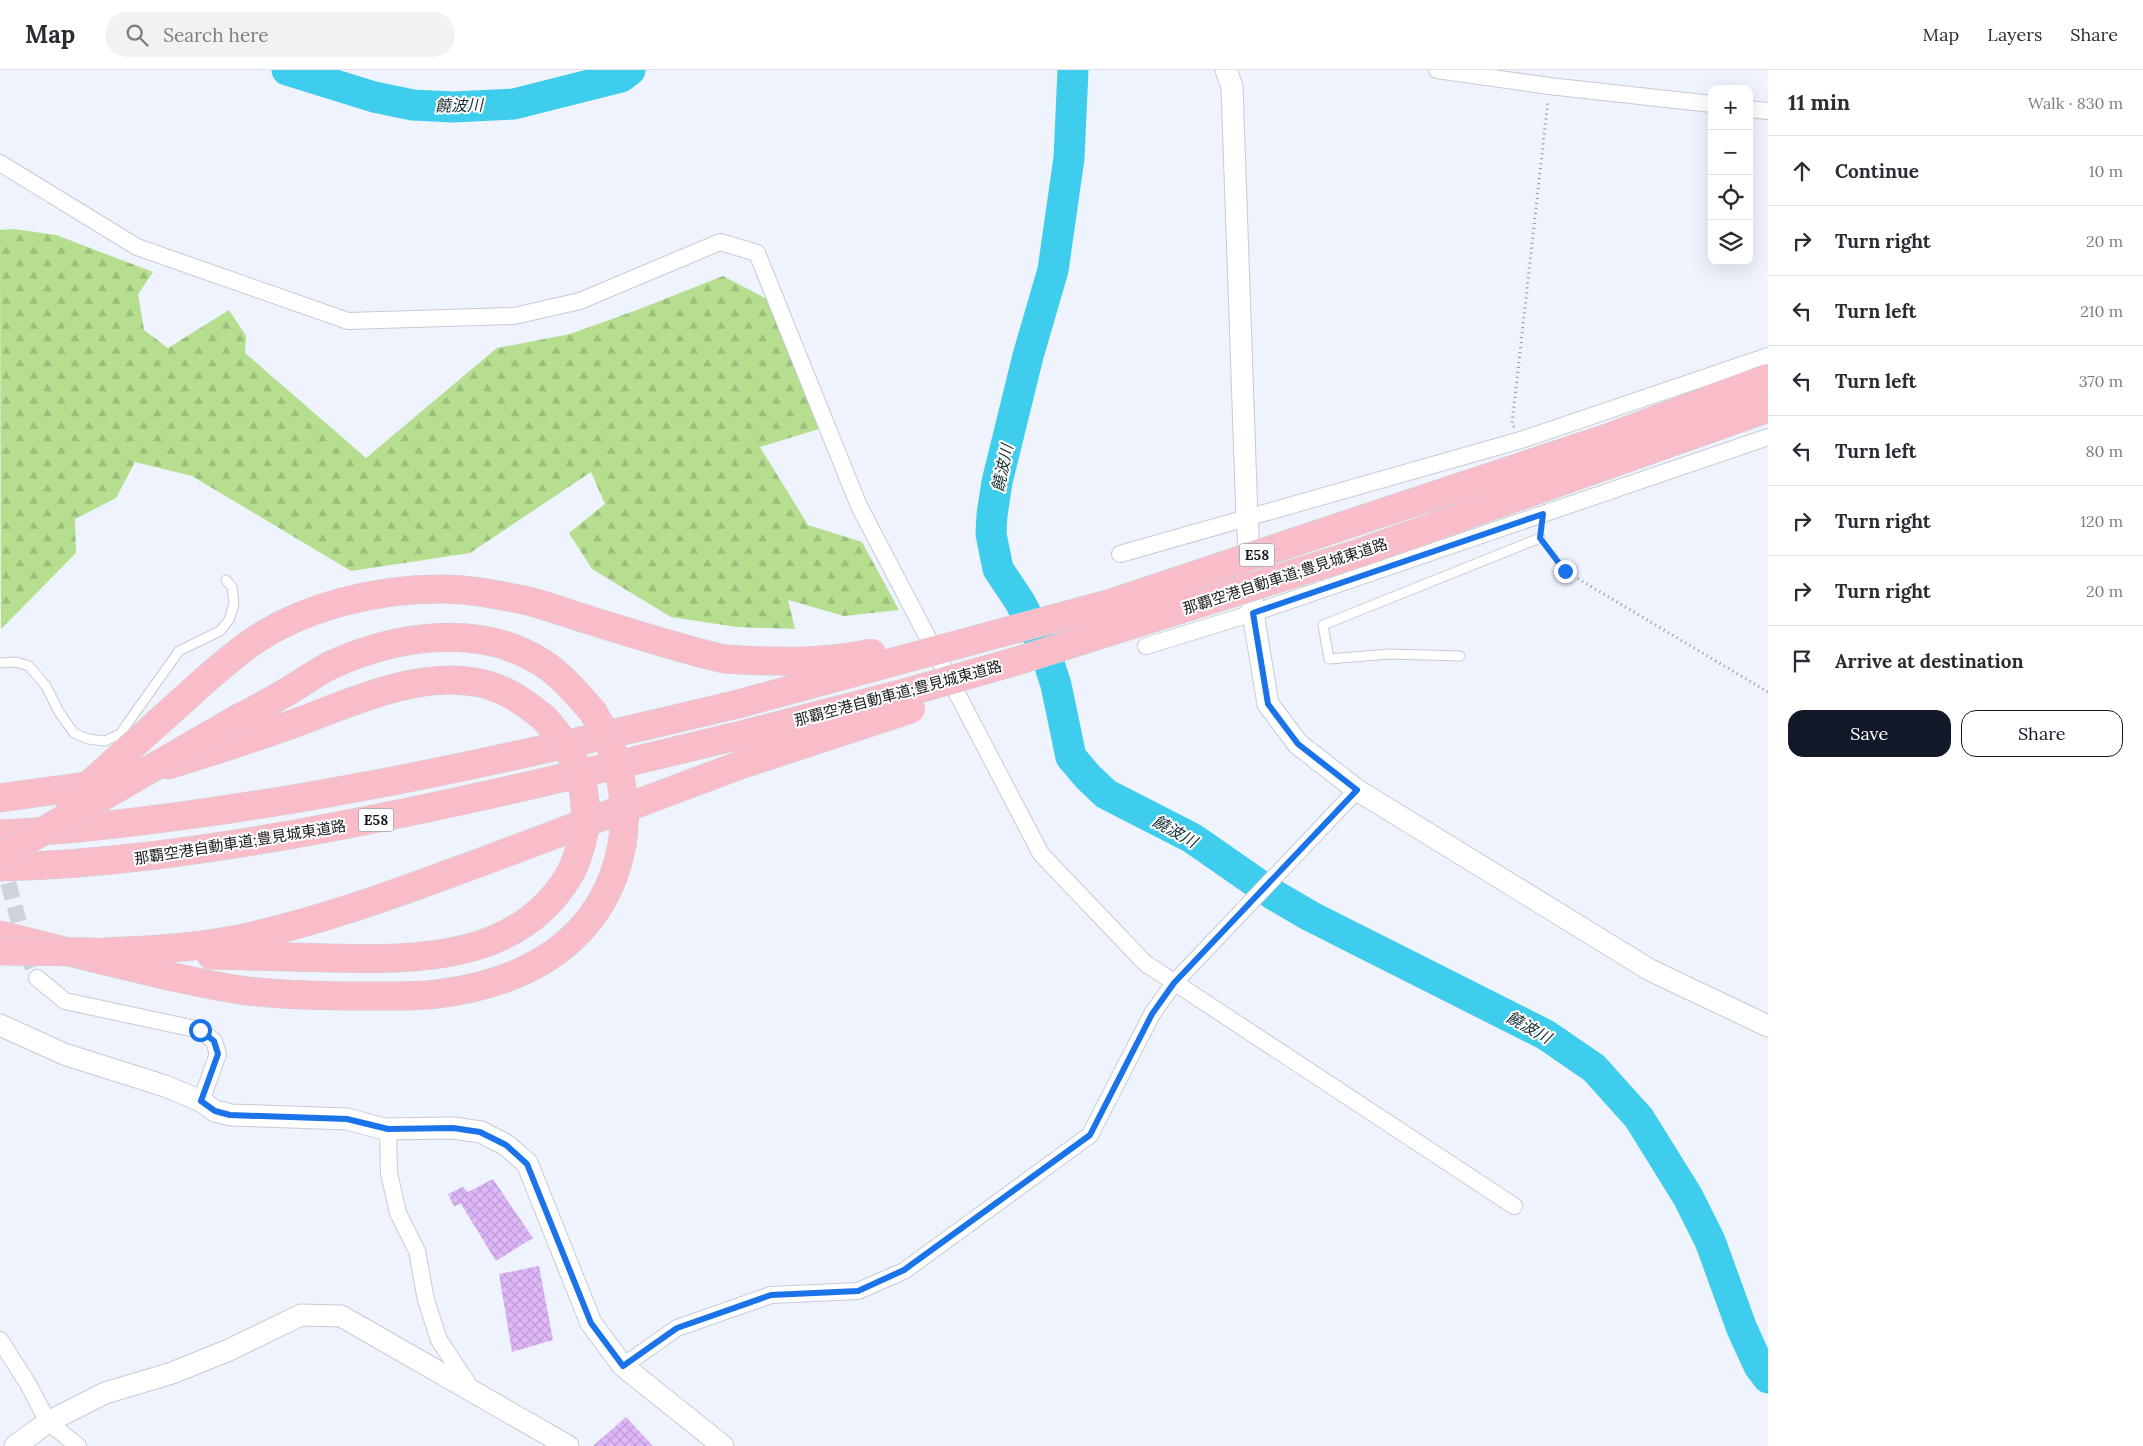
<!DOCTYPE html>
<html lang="en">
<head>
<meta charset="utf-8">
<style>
  :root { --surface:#fff; --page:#f2f2f3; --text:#2b2b33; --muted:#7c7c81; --line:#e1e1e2; --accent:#111827 }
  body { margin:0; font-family:Lora,"Noto Sans JP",serif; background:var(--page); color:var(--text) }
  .controls { position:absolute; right:15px; top:15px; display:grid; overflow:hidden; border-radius:10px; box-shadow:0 5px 20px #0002 }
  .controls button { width:45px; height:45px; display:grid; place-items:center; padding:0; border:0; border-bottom:1px solid var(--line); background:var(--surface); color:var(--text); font:25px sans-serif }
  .stop { position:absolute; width:15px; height:15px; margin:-11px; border:4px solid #1a73e8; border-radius:50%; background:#fff }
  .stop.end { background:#1a73e8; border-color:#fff; box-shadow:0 1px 5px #0008 }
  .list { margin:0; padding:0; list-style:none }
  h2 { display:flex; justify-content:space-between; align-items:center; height:65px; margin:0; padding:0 20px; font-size:21px }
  h2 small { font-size:16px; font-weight:400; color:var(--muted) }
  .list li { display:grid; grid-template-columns:32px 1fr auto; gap:15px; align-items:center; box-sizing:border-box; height:70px; padding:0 20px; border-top:1px solid var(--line) }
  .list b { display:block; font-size:19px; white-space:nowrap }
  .list em { font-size:16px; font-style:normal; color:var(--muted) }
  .actions { display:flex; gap:10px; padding:15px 20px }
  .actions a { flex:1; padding:11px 0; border:1px solid var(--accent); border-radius:15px; text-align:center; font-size:18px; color:var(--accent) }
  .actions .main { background:var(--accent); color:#fff }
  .icon { flex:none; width:28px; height:28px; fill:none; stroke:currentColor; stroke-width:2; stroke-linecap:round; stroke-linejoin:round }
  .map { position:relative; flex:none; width:1768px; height:1376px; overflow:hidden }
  header { display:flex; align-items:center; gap:30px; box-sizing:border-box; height:70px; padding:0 25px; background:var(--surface); border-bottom:1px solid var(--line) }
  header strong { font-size:24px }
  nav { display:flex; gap:28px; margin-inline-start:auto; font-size:18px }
  .search { width:350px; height:45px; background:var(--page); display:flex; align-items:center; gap:12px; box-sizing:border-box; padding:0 18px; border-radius:28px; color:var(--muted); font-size:19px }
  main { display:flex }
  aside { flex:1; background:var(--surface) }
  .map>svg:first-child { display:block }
</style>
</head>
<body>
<header>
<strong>Map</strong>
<div class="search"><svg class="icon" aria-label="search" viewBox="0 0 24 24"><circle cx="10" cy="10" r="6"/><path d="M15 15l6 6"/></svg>Search here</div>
<nav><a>Map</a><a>Layers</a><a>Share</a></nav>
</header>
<main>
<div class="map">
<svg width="1768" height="1376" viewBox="0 0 1768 1376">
  <defs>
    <pattern id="forest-firs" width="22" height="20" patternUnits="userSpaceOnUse" patternTransform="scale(1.25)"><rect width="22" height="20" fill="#b5de8f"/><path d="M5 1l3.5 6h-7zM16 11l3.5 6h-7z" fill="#9bbe7b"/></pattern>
    <pattern id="building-cross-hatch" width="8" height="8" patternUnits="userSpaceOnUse" patternTransform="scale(1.25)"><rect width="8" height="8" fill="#deb7f9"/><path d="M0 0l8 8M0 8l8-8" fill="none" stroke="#be9dd5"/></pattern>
  </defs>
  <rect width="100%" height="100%" fill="#eef3fd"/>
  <path fill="url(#forest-firs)" d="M14,159L56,165L153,202L138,224L144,260L168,278L229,240L246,266L245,283L366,388L497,278L570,264L637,240L723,206L767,229L822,358L760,377L808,455L862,472L899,540L844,546L788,530L795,559L737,557L671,547L592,499L569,463L605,434L591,402L470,483L351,501L192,406L135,392L116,428L75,449L76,483L1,559L0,160Z"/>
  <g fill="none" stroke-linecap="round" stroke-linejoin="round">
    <path stroke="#3fcded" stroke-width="31" d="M287,0L374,27L413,35L453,37L514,34L621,7L630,0
      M1073,0L1069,88L1053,200L1028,286L997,412L992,445L991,464L998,499L1020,532L1044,578L1056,615L1071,687L1088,707L1106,724L1192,768L1274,825L1310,846L1546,965L1594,998L1639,1048L1688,1127L1710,1171L1742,1259L1759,1296L1768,1308"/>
  </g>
  <path fill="url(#building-cross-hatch)" d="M493,1109L533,1168L496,1191L461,1134L454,1136L448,1124L463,1117L468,1122Z
    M539,1196L553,1270L512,1282L499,1204Z
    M626,1347L653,1376H593Z"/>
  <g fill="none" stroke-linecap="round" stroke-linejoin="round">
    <path stroke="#ced2db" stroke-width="16" stroke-dasharray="16 8" stroke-linecap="butt" d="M2,790L29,889L37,908"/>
    <defs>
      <path id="service" d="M1460,586L1389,584L1329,589L1323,555L1540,468
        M0,593L16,592L29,596L46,616L59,642L74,663L88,669L105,671L120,664L179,581L220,561L229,550L234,534L232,517L226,510"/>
      <path id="minor" d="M1437,0L1549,16L1712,34
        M1749,39L1768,41
        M0,93L137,177L348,251L514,246L580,231L720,172L757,183L859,436L1041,784L1145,893L1514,1136
        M1120,484L1521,370L1768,286
        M1146,576L1253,543L1768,367
        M37,908L65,931L200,960L214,971L218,984L201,1031
        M388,1059L389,1103L398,1143L417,1181L426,1230L439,1270L472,1320
        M0,1270L28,1314L48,1352L78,1376
        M623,1296L677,1258L771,1225L858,1221L904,1201L1090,1065L1152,944L1174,913L1357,720"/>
      <path id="tertiary" d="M1226,0L1232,17L1247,448L1253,543L1268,634L1298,674L1357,720L1650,900L1768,956
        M0,955L64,984L165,1016L201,1031L215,1041L231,1045L347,1049L384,1059L453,1058L481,1062L506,1075L527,1093L591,1253L623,1296L723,1376
        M15,1376L48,1352L105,1323L172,1303L229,1280L301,1245L341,1246L568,1376"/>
      <path id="motorway" d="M204,611C218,599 233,586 248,575C302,536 376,519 442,519C469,519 498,525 524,530C546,535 568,544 589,550C634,564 678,578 724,589
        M237,649C255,640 273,630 290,620C303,612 316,603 329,596C393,566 478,552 541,592C562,605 577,624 593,642
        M168,695C207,683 245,671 284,657C342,637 412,601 474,612C502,616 523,631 544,648
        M0,728L100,714
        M0,764C65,761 130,753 195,744C378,719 558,677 738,634
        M0,797C99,795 197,781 295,764C447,737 596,700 745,664
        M0,865C58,879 115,894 173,907C198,912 223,918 248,921C285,925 323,926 361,926C386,926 412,927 437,924C528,913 604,870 622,775
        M104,882C149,880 194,878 239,869C323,851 403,821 484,791C570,759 656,726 743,694
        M211,885C250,886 289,887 328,888C418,890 521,891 571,802"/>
    </defs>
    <use href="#service" stroke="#c6cbd5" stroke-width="11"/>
    <use href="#minor" stroke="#c6cbd5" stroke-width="18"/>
    <use href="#tertiary" stroke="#c6cbd5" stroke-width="23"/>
    <use href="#motorway" stroke="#d1d1d2" stroke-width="29"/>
    <path stroke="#90939a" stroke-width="3" stroke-dasharray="1 4" stroke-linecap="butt" d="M1514,357L1512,354L1548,30
      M1547,477L1565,501L1768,622"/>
    <use href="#service" stroke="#fff" stroke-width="9"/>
    <use href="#minor" stroke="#fff" stroke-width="16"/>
    <use href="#tertiary" stroke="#fff" stroke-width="21"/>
    <use href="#motorway" stroke="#f8bdc9" stroke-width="28"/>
    <defs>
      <path id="motorway-bridge" d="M724,589C773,592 823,594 872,583
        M738,634L1108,534L1607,368L1768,308
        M593,642C618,683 630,727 622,775
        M544,648C586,693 598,745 571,802
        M745,664L908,622L1017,591L1362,482L1768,338
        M743,694L911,639
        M70,732L204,611
        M0,786L237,649
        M0,881L95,882"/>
    </defs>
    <use href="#motorway-bridge" stroke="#d1d1d2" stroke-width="29" stroke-linecap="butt"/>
    <use href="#motorway-bridge" stroke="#f8bdc9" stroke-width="28"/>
  </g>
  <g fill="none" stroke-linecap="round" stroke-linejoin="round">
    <path stroke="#1a73e8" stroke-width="6" d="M200,960L214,971L218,984L201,1031L215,1041L230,1045L347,1049L388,1059L453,1058L480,1062L506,1075L527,1094L591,1253L623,1296L677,1258L771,1225L858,1221L904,1200L1090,1065L1152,944L1174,913L1357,720L1298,674L1268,634L1253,543L1543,444L1540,468L1565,501"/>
  </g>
  <g text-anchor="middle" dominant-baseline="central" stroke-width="4" stroke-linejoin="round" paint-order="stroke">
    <g fill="#fff" stroke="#5d5e61" stroke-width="1">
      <rect x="1239.5" y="473.5" width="35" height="23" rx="4"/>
      <rect x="358.5" y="738.5" width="35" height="23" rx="4"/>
    </g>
    <g font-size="14" font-weight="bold" fill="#18191d">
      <text x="1257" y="485">E58</text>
      <text x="376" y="750">E58</text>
    </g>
    <g font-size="15" fill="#18191d" stroke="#fff">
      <text transform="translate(1285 506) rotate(-18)">那覇空港自動車道;豊見城東道路</text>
      <text transform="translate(898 623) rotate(-15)">那覇空港自動車道;豊見城東道路</text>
      <text transform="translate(240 772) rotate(-9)">那覇空港自動車道;豊見城東道路</text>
    </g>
    <g font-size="16" font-style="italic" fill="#162d33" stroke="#fff">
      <text transform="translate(459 35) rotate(-1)">饒波川</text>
      <text transform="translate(1002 398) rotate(-78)">饒波川</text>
      <text transform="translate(1175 761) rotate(29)">饒波川</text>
      <text transform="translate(1529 957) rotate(29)">饒波川</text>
    </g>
  </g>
</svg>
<div class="controls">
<button>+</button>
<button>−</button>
<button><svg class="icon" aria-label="locate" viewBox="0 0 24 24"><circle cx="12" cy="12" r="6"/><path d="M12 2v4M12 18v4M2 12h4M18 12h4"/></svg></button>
<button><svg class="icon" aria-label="layers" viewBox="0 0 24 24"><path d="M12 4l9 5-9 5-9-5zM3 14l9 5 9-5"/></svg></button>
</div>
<div class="stop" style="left:200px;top:960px"></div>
<div class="stop end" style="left:1565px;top:501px"></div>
</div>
<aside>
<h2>11 min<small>Walk · 830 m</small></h2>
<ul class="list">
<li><svg class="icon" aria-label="ahead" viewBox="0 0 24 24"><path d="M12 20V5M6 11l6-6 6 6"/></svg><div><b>Continue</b></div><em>10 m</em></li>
<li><svg class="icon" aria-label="right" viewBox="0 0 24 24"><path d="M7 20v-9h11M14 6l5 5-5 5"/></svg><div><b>Turn right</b></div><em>20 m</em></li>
<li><svg class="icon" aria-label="left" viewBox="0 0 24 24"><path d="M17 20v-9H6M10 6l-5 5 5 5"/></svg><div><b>Turn left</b></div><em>210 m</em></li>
<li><svg class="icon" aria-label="left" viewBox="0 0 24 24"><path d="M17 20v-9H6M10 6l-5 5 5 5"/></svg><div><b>Turn left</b></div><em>370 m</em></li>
<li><svg class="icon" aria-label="left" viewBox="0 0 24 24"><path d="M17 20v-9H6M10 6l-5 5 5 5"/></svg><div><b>Turn left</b></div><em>80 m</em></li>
<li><svg class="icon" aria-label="right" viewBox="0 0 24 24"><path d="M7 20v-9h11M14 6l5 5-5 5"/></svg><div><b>Turn right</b></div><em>120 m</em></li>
<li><svg class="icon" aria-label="right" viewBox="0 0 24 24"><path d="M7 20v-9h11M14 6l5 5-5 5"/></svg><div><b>Turn right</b></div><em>20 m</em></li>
<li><svg class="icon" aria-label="arrive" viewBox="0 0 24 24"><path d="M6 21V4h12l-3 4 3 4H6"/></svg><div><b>Arrive at destination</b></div></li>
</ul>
<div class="actions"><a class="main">Save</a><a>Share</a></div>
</aside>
</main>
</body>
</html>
